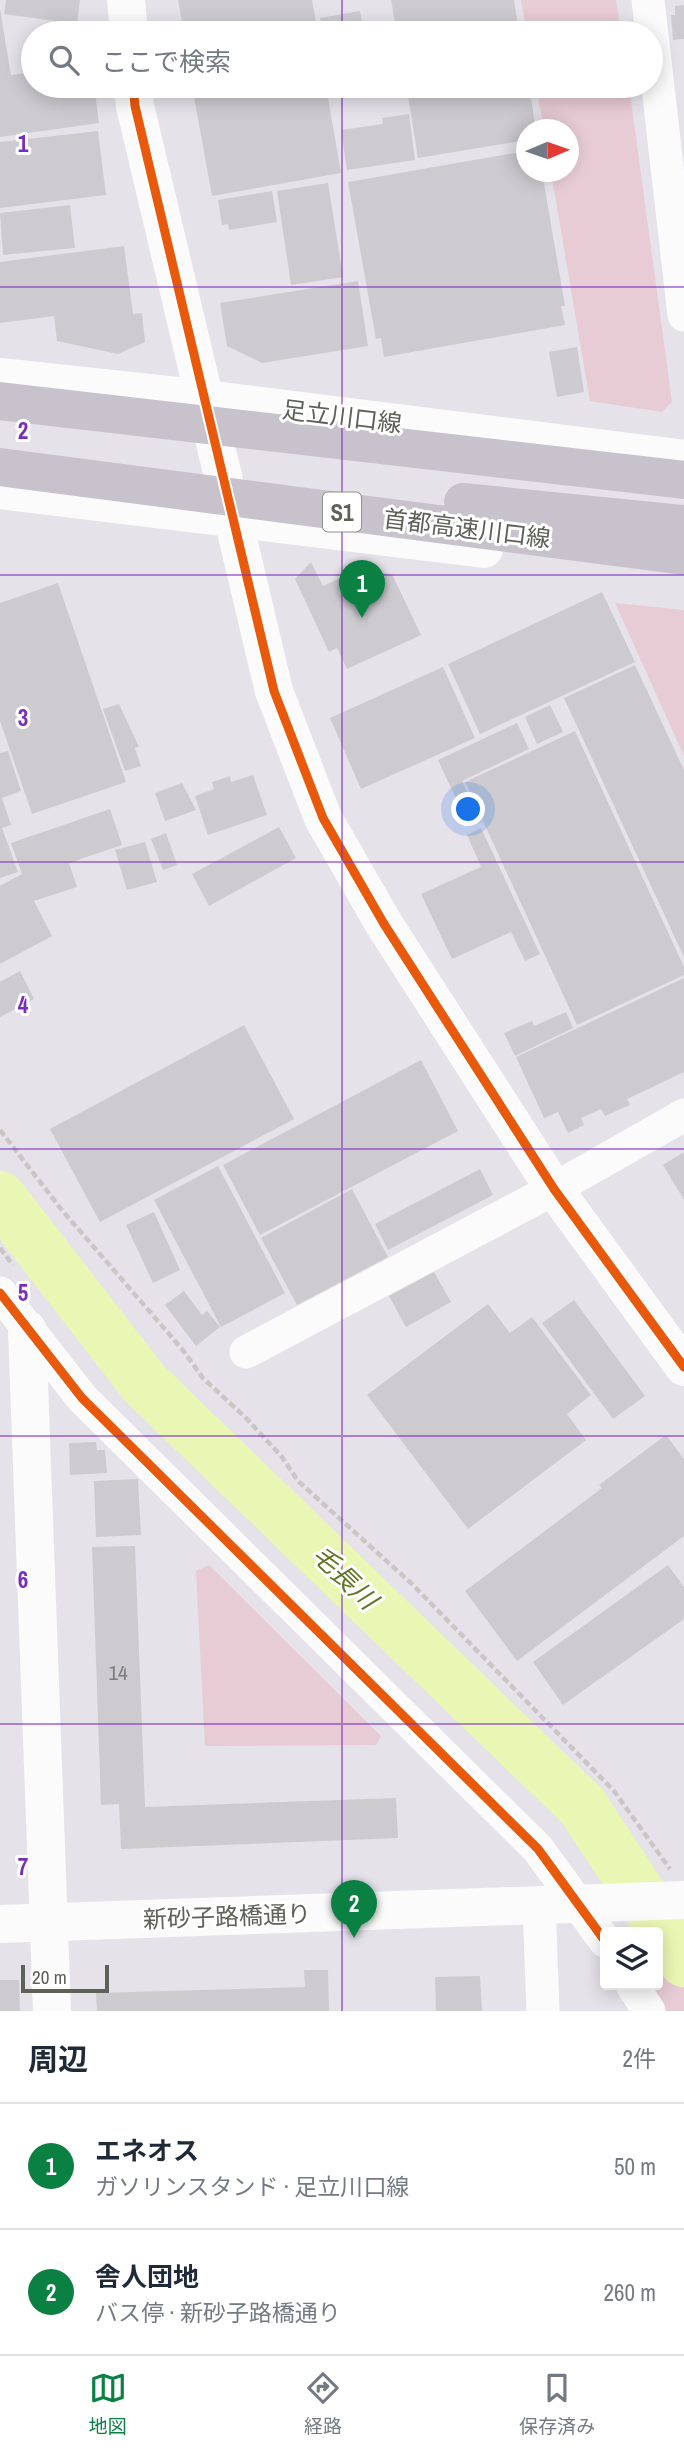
<!DOCTYPE html>
<html lang="ja">
<head>
<meta charset="utf-8">
<style>
  :root { --surface:#fff; --page:#f6f6f7; --text:#1f2937; --muted:#747a83; --line:#e0e1e3; --accent:#0b8043 }
  body { margin:0; font-family:"Archivo Narrow","Noto Sans JP",sans-serif; background:var(--page); color:var(--text) }
  .controls { position:absolute; right:21px; bottom:21px; display:grid; overflow:hidden; border-radius:7px; box-shadow:0 4px 18px #0003 }
  .controls button { width:63px; height:63px; display:grid; place-items:center; padding:0; border:0; border-bottom:2px solid var(--line); background:var(--surface); color:var(--text); font:35px sans-serif }
  .compass { position:absolute; left:516px; top:119px; width:63px; height:63px; border-radius:50%; background:var(--surface); box-shadow:0 4px 18px #0003; rotate:88deg }
  .scale { position:absolute; left:21px; bottom:18px; width:88px; box-sizing:border-box; padding-left:7px; border:4px solid #5e6158; border-top:0; font-size:19px; line-height:24px; white-space:nowrap; color:#5e6158; -webkit-text-stroke:5px #fff; paint-order:stroke }
  .you { position:absolute; left:469px; top:810px; width:24px; height:24px; margin:-18px; border:5px solid #fff; border-radius:50%; background:#1a73e8; box-shadow:0 0 0 10px #1a73e833 }
  .badge { display:grid; place-items:center; width:46px; height:46px; border-radius:50%; background:var(--accent); color:#fff; font-size:23px; font-weight:700 }
  .pin { position:absolute; translate:-50% -58px; filter:drop-shadow(0 2px 4px #0008) }
  .pin::after { content:''; position:absolute; top:37px; width:24px; height:21px; background:inherit; clip-path:polygon(0 0,100% 0,50% 100%) }
  .list { margin:0; padding:0; list-style:none }
  h2 { display:flex; justify-content:space-between; align-items:center; height:91px; margin:0; padding:0 28px; font-size:30px }
  h2 small { font-size:23px; font-weight:400; color:var(--muted) }
  .list li { display:grid; grid-template-columns:46px 1fr auto; gap:21px; align-items:center; box-sizing:border-box; height:126px; padding:0 28px; border-top:2px solid var(--line) }
  .list b { display:block; font-size:26px; white-space:nowrap }
  .list p { margin:0; font-size:23px; white-space:nowrap; color:var(--muted) }
  .list em { font-size:23px; font-style:normal; color:var(--muted) }
  .icon { flex:none; width:38px; height:38px; fill:none; stroke:currentColor; stroke-width:2; stroke-linecap:round; stroke-linejoin:round }
  .map { position:relative; flex:none; width:684px; height:2011px; overflow:hidden }
  .search { position:absolute; background:var(--surface); box-shadow:0 4px 18px #0003; left:21px; right:21px; top:21px; height:77px; display:flex; align-items:center; gap:18px; box-sizing:border-box; padding:0 24px; border-radius:38px; color:var(--muted); font-size:26px }
  .sheet { height:343px; background:var(--surface) }
  nav { display:flex; justify-content:space-around; align-items:center; box-sizing:border-box; height:98px; border-top:2px solid var(--line); background:var(--surface); font-size:19px; color:var(--muted) }
  nav a { display:grid; justify-items:center; gap:4px }
  nav .on { color:var(--accent) }
  .map>svg:first-child { display:block }
</style>
</head>
<body>
<div class="map">
<svg width="684" height="2011" viewBox="0 0 684 2011">
  <rect width="100%" height="100%" fill="#e6e2ea"/>
  <path fill="#e7cbd5" d="M521,0H616L621,33H527Z
    M536,86H629L672,402L662,412L590,401L551,172H568V130L544,129Z
    M615,603L684,610V756Z
    M209,1565L381,1736L376,1745L205,1746L196,1571Z
    M658,1948L684,1988V2011H663L647,1985H658Z"/>
  <g fill="none" stroke-linecap="round" stroke-linejoin="round">
    <path stroke="#eaf6b3" stroke-width="52" d="M0,1197L144,1383L583,1807L684,1961"/>
  </g>
  <path fill="#cdcbd0" d="M6,0H80L77,24L4,14Z
    M178,0H312L318,33H184Z
    M391,0H514L519,33H397Z
    M684,5V39L673,40L671,15H675V6Z
    M0,9L11,75L33,72V86H94L99,123L0,137Z
    M360,11L364,33H323L320,18Z
    M192,86H326L341,173L212,196Z
    M414,86H529L536,130H526V140L418,158L407,90Z
    M409,114L415,160L347,170L341,130L383,124L382,118Z
    M98,131L106,195L0,208V142Z
    M526,151V172H542L565,306H561L565,325L384,357L381,338L376,339L348,182Z
    M328,183L343,277L291,285L277,191Z
    M272,191L277,222L229,230L228,224L222,225L218,200Z
    M70,205L75,248L3,255L0,213Z
    M124,246L133,314L142,313L145,342L118,354L57,341L54,316L0,323V262Z
    M358,281L368,346L262,363L227,346L220,303Z
    M577,347L584,392L557,397L549,352Z
    M311,562L323,586L357,570L392,574L421,635L347,669L337,648L329,652L295,579Z
    M58,583L126,782L32,814L0,721V603Z
    M602,592L635,662L480,734L448,664Z
    M635,665L684,770V957L564,698Z
    M443,667L475,738L361,789L330,718Z
    M119,704L139,747L135,748L141,766L125,771L103,709Z
    M550,705L563,732L537,744L525,717Z
    M517,723L529,749L462,781L482,822L469,827L438,760Z
    M575,731L684,967V975L577,1025L465,782Z
    M8,751L21,791L2,798L11,825L2,828L18,872L0,878V753Z
    M253,775L267,815L208,835L195,796L214,789L212,782L230,776L231,782Z
    M182,783L196,810L165,821L155,793Z
    M110,809L122,845L69,863L77,887L34,901L52,936L0,964V886L22,874L11,843Z
    M279,827L296,858L209,906L192,874Z
    M481,828L540,954L525,961L511,932L452,959L421,894L481,867L467,835Z
    M166,833L177,865L163,870L151,839Z
    M145,842L157,882L127,890L115,850Z
    M20,971L34,999L0,1017V982Z
    M684,978V1072L627,1099L630,1105L605,1116L601,1109L581,1118L584,1125L568,1133L558,1112L544,1118L516,1057Z
    M566,1012L573,1028L515,1056L504,1033L532,1021L534,1026Z
    M244,1025L294,1119L100,1222L50,1129Z
    M421,1060L458,1131L260,1235L223,1165Z
    M684,1152V1200L663,1165Z
    M218,1166L285,1293L221,1327L154,1200Z
    M480,1169L493,1195L388,1250L375,1224Z
    M352,1189L388,1257L297,1305L261,1238Z
    M154,1212L180,1270L153,1283L126,1225Z
    M434,1272L451,1302L406,1327L389,1296Z
    M184,1291L202,1315L207,1311L220,1327L196,1346L165,1305Z
    M574,1300L645,1396L613,1419L542,1323Z
    M488,1304L510,1333L532,1317L591,1395L567,1414L586,1440L468,1529L367,1395Z
    M666,1435L684,1459V1536L517,1661L465,1591L602,1488L599,1485Z
    M96,1442L97,1450H105L107,1473L70,1475L69,1443Z
    M138,1479L141,1535L96,1537L94,1481Z
    M135,1546L145,1807L396,1798L398,1838L121,1849L119,1804L101,1805L92,1547Z
    M668,1565L684,1587V1619L563,1705L533,1662Z
    M304,1970H328L329,2011H97L96,1993L305,1987Z
    M480,1976L482,2011H436L435,1977Z
    M0,1980H19L20,2011H0Z"/>
  <g fill="none" stroke-linecap="round" stroke-linejoin="round">
    <path stroke="#cbc5c5" stroke-width="4.5" stroke-dasharray="7 3.5" stroke-linecap="butt" d="M0,1130L61,1209L182,1349L203,1378L246,1418L282,1457L298,1481L411,1583L614,1791L670,1869
      M0,1248L13,1265"/>
    <path stroke="#fbfbfc" stroke-width="33" d="M648,0L684,315
      M0,1293L82,1398L538,1849L605,1941
      M246,1352L554,1189L684,1115
      M539,1904L543,2011
      M632,1985L649,2011"/>
    <path stroke="#fbfbfc" stroke-width="38" d="M126,0L129,33
      M133,86L135,106L274,691L323,818L384,924L554,1189L684,1367
      M27,1329L52,2011
      M0,1924L684,1900"/>
    <path stroke="#fbfbfc" stroke-width="38" d="M0,377L205,399L684,459
      M0,490L484,549"/>
    <path stroke="#c8c2cc" stroke-width="38" d="M0,401L684,480
      M0,467L684,556
      M463,502L684,524"/>
    <defs>
      <path id="cycleway" d="M133,86L135,106L274,691L323,818L384,924L554,1189L684,1367
        M0,1293L82,1398L538,1849L605,1941"/>
    </defs>
    <use href="#cycleway" stroke="#fff" stroke-width="13"/>
    <use href="#cycleway" stroke="#e8590c" stroke-width="9"/>
  </g>
  <path fill="none" stroke="#7b2cbf" stroke-width="2" stroke-opacity="0.55" d="M342,0V33M342,86V2011M0,287H684M0,575H684M0,862H684M0,1149H684M0,1436H684M0,1724H684"/>
  <g text-anchor="middle" dominant-baseline="central" stroke-width="6" stroke-linejoin="round" paint-order="stroke">
    <g font-size="21" fill="#7b7c77">
      <text x="118" y="1672">14</text>
    </g>
    <rect fill="#fff" stroke="#8e908a" stroke-width="2" x="323" y="492.5" width="38" height="39" rx="5"/>
    <g font-size="23" font-weight="bold" fill="#5e6158">
      <text x="342" y="512">S1</text>
    </g>
    <g font-size="24" fill="#5e6158" stroke="#fff">
      <text transform="translate(342 416) rotate(7)">足立川口線</text>
      <text transform="translate(467 528) rotate(7)">首都高速川口線</text>
      <text transform="translate(227 1916) rotate(-2)">新砂子路橋通り</text>
    </g>
    <g font-size="26" font-style="italic" fill="#617725" stroke="#fff">
      <text transform="translate(345 1577) rotate(44)">毛長川</text>
    </g>
  </g>
  <g font-size="23" text-anchor="middle" font-weight="bold" fill="#7b2cbf" stroke="#fff" stroke-width="6" stroke-linejoin="round" paint-order="stroke">
    <text x="23" y="152">1</text>
    <text x="23" y="439">2</text>
    <text x="23" y="726">3</text>
    <text x="23" y="1013">4</text>
    <text x="23" y="1301">5</text>
    <text x="23" y="1588">6</text>
    <text x="23" y="1875">7</text>
  </g>
</svg>
<div class="controls">
<button><svg class="icon" aria-label="layers" viewBox="0 0 24 24"><path d="M12 4l9 5-9 5-9-5zM3 14l9 5 9-5"/></svg></button>
</div>
<svg class="compass" viewBox="-18 -18 36 36"><path d="M0-13l5 13h-10z" fill="#e53935"/><path d="M0 13l5-13h-10z" fill="#747a83"/></svg>
<div class="scale">20 m</div>
<div class="you"></div>
<div class="pin badge" style="left:362px;top:618px">1</div>
<div class="pin badge" style="left:354px;top:1938px">2</div>
<div class="search"><svg class="icon" aria-label="search" viewBox="0 0 24 24"><circle cx="10" cy="10" r="6"/><path d="M15 15l6 6"/></svg>ここで検索</div>
</div>
<section class="sheet">
<h2>周辺<small>2件</small></h2>
<ul class="list">
<li><span class="badge">1</span><div><b>エネオス</b><p>ガソリンスタンド · 足立川口線</p></div><em>50 m</em></li>
<li><span class="badge">2</span><div><b>舎人団地</b><p>バス停 · 新砂子路橋通り</p></div><em>260 m</em></li>
</ul>
</section>
<nav>
<a class="on"><svg class="icon" aria-label="map" viewBox="0 0 24 24"><path d="M3 6l6-2 6 2 6-2v14l-6 2-6-2-6 2zM9 4v14M15 6v14"/></svg>地図</a>
<a><svg class="icon" aria-label="directions" viewBox="0 0 24 24"><path d="M12 3l9 9-9 9-9-9zM9 14v-3h6M13 9l2 2-2 2"/></svg>経路</a>
<a><svg class="icon" aria-label="saved" viewBox="0 0 24 24"><path d="M7 4h10v16l-5-4-5 4z"/></svg>保存済み</a>
</nav>
</body>
</html>
